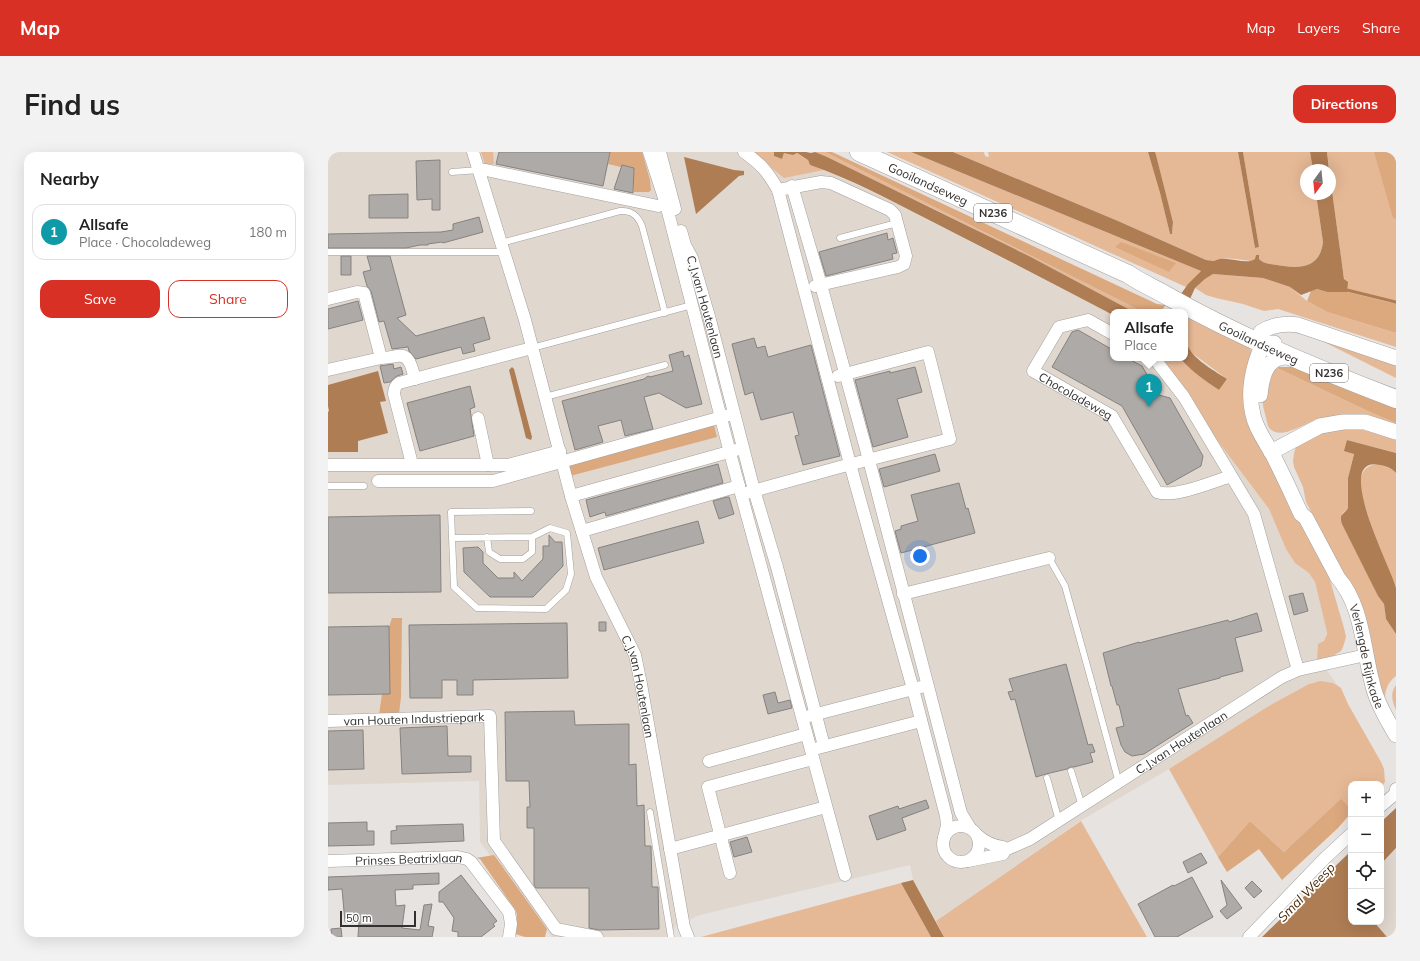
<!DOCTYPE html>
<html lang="en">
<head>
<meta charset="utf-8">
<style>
  :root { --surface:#fff; --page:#f2f2f2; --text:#222; --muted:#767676; --line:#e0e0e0; --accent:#d93025 }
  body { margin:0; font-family:Mulish,sans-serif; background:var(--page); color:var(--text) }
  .controls { position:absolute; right:12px; bottom:12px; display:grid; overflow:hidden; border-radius:8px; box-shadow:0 4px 16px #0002 }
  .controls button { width:36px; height:36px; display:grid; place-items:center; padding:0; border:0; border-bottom:1px solid var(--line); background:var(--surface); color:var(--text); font:20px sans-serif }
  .compass { position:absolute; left:972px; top:12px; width:36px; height:36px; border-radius:50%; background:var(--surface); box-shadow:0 4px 16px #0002; rotate:195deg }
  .scale { position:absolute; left:12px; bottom:10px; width:76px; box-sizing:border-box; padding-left:4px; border:2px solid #333130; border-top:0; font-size:11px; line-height:14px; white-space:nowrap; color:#333130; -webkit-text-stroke:3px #fff; paint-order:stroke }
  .you { position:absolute; left:592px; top:404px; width:14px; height:14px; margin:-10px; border:3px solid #fff; border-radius:50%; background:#1a73e8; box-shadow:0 0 0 6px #1a73e833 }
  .badge { display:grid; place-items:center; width:26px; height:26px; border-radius:50%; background:var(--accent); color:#fff; font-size:13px; font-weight:700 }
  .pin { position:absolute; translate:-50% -33px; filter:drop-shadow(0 1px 2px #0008) }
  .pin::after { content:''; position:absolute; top:21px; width:14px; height:12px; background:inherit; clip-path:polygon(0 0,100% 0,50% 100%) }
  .popup { position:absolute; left:782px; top:157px; width:78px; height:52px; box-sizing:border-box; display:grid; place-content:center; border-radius:8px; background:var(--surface); filter:drop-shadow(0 1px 3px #0005); font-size:13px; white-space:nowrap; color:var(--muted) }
  .popup b { font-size:15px; color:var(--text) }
  .popup::after { content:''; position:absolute; left:50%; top:100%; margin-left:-8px; border:8px solid transparent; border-top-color:var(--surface) }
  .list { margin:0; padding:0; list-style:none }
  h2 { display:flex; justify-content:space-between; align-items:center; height:52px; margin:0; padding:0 16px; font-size:17px }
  h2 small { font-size:13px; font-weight:400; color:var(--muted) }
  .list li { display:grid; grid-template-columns:26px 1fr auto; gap:12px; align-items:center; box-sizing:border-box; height:56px; margin:0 8px 8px; padding:0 8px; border:1px solid var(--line); border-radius:12px }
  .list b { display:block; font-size:15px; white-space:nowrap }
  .list p { margin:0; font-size:13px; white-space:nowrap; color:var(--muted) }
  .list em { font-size:13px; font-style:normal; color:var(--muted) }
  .actions { display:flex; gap:8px; padding:12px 16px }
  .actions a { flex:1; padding:9px 0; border:1px solid var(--accent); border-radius:12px; text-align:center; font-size:14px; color:var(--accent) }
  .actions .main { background:var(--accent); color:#fff }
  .icon { flex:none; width:22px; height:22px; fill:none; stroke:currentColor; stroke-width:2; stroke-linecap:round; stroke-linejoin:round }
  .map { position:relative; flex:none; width:1068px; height:785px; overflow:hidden; border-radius:12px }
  header { display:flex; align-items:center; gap:24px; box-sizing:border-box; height:56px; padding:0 20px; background:var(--accent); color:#fff }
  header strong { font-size:19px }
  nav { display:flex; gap:22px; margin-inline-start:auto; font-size:14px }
  .intro { display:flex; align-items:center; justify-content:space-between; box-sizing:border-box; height:96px; padding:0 24px }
  h1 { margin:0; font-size:28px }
  .button { padding:10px 18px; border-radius:12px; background:var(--accent); color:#fff; font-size:14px; font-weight:700 }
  main { display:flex; gap:24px; padding:0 24px }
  aside { flex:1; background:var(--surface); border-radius:12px; box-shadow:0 4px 16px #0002 }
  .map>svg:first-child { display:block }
</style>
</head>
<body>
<header>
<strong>Map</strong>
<nav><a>Map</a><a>Layers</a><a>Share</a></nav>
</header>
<div class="intro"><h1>Find us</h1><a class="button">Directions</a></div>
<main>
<aside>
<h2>Nearby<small></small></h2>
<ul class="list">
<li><span class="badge" style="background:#0f9aa8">1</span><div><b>Allsafe</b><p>Place · Chocoladeweg</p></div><em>180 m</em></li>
</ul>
<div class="actions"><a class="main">Save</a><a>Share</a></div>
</aside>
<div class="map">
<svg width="1068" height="785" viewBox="0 0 1068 785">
  <rect width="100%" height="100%" fill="#e7e3e1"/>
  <path fill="#e0d7cf" d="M0,0H432L496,18L556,45L785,163V206H834V211L843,227L941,357L958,397L967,410L982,421L987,430L998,476V485L990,506L1010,534L1005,531L986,530L939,555L848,613L752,669L608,769L585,728L582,713L372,763L348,774L342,785H224L152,690L151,629L0,633Z
    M1068,697V785H1059L1046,770H1053V712Z"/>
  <path fill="#e6b996" d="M153,0H165L166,12L157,13Z
    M424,0H446V4L454,7L456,1H468L480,8L482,13L496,18L456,26Z
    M487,0H497L815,160H806L701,104L604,56Z
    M559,0H583L873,119L858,135Z
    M625,0H656L657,4L661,5L660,0H820L832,41L842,82H844L845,70L827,0H910L927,96L931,95L915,0H982L985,18H978V42H988L995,90C992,117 970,117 949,113C942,112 936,112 931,107V103L926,109H923C913,108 894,104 886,109L878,108L790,69Z
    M999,0H1068V156L1019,143L1014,113Z
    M885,122L935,126L962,135L979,149L999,160L1068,181V195L950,157L936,159L915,152L888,146L878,143L867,136L877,127Z
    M857,161L919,189L923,199L935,300L998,417L1002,428L1016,476L1018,485L1015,495L1013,499L1005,504L989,508L990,492L996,489L999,482L998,476L987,430L981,421L967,411L958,397L941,357L843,227L834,211V206H852C863,219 877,229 891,238L899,227L864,201L858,193Z
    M965,176L1068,211V226L988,186C978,182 967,182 959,178Z
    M949,216L1044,261L1068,271V276C1044,271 1017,261 993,266C979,269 950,292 940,274L935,254V242L945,217Z
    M1016,277C1035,277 1051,280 1068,286V301L1019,288L1026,301L1020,326V356L1014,362L1050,444L1056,452L1058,467L1068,482V524C1057,532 1057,542 1056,555L1020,432L978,350L975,335L966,315L965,309L966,301L968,295L975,288L1001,279Z
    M1049,312L1065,317L1068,321V435C1058,411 1047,386 1039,360C1037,353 1033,344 1032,336C1031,324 1036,313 1049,312Z
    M992,529L1005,531L1010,534L1013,536L1020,552L1053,610L1056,617L1057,630L1053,635V632H1023V657L1013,648L956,700L922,669L890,705L841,617L939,555L981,532Z
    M1068,533V558C1064,549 1062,541 1068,533Z
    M753,669L819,785H616L608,769Z
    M573,731L603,785H373Z"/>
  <path fill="#dca87e" d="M282,0H314L322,28L323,38L321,40H306V18L280,12Z
    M497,0H504L829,152L838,153L832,160H815Z
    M1046,0H1067L1068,2V67L1065,66Z
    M793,90L848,111L841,120L787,95Z
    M989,137L999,140H1019L1062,151L1068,149V181L999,160L979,149L983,139Z
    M951,215H965L1068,255V271L1044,261L949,216Z
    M386,273L389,285L242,324L240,314Z
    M64,466H74L73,545L71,562L51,563L54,542H62L61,475Z
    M1013,647L1023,657V661L1010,676L954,728L931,697L899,720L890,705L922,669L956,700Z
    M166,703L219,777L217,785H197L187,782L189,764L188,759L152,707L148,706Z"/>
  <path fill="#af7d54" d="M446,0H478L483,1L487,0L499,5L701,104L806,160H785V163C724,131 662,99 601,68C562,48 523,27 482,13L480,8L469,1L465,3L456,1L454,7L446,4Z
    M583,0H625L790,69L878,108L886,109C897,102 918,114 927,107L928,103H931V107C936,112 942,112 949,113C970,117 992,117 995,90L988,42H1002V24L1016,127L1020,130L1019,140H999L989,137L973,143L962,135L935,126L885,122L877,127L867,136L856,160H846L853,142L860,132L873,119Z
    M820,0H827L828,3L845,70L844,82H842L832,41Z
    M910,0H915L931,95L927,96Z
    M982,0H999L1001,18H985Z
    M356,5L406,18L416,19V23L411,24L368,62Z
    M857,186C860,205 884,217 899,227L891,238C877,229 863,219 852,206H857Z
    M184,215L186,217L204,285L203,288L198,286L181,218Z
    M50,219L58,249L52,250L60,281L30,289V300H0V260L1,259L0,254V233Z
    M1019,288L1068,301V321C1064,316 1058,314 1052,313C1002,302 1066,422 1068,436C1068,451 1068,467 1068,482L1058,467L1056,452L1050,444L1014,372C1011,361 1015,364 1020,356V326L1026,302L1016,299Z
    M1068,656V696L1053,712V670Z
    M1023,699V770H1046L1059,785H934Z
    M585,728L616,785H603L573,731Z"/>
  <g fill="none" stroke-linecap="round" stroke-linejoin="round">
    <path stroke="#af7d54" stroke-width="3" d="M1015,137L1068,150"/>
  </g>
  <path fill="#aeaaa7" stroke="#868280" d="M171,0H282L275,34L168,12Z
    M112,8V58H104V47L89,48L88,9Z
    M294,13L306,16L305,41L286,37Z
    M80,42V66H41V43Z
    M151,65L155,80L115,91L114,90L100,92V93H92L78,96H0V82L113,80L125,78V72Z
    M559,81L560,88L565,86L569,101L564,102L565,107L498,124L491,100Z
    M13,104H23V123H13Z
    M39,104H62L78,163L69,166L88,184L156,165L162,187L145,192L147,199L135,202L133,195L88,207L81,199L80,195L64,197L56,169L51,170L43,139L39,134L35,120L43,118Z
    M30,149L35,168L0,177V157Z
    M750,178L785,198V206H799L814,214L831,243L842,246L875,304L873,314L839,333L794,254L724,215L744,180Z
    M426,186L429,196L437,194L440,205L483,193L512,304L475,313L467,284L471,283L465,260L433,268L425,240L417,243L404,192Z
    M355,199L356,205L361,203L374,252L358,256L331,241L316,245L325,277L297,284L293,268L270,274L275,290L247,298L234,249L316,227L320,224L322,225L345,219L341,203Z
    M65,212L66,217L73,215L75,222L69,224L62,230L56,231L52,214Z
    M587,215L594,240L569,247L580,285L545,295L527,228L562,219V221Z
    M142,234L147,255L142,257L146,284L92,299L79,251Z
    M607,302L612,319L556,335L551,317Z
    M390,312L395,331L278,364L277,360L262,365L258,348Z
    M631,331L638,357L640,356L647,381L573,401L567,379L573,377V374L590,369L583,343Z
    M399,345H401L406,362L391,367L385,349Z
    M112,363L113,440L0,441V365Z
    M370,369L376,391L276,418L270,396Z
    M221,383L227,390H234L235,414L205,445H162L136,420L135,396L150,395L155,400V411L170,426H186V420L194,429L215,407V394H221Z
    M975,441L980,459L966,463L961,444Z
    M929,461L934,479L907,486L915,519L892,525V526L850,537L858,564L860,563L865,571L816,602L804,604L797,600L793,593L788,576L796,574L791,553H789L784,534H783L775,501L811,490V491L900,468L901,470Z
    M271,470H278V479H271Z
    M239,471L240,526L145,528V543H129V528H114V546H82L81,473Z
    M61,474L62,542L0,543V475Z
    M738,512L760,593L764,592L767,600L762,601L765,610L746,615H742L739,617L718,622L708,625L687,547L683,548L680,540L685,539L681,527Z
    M447,540L450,551L462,548L464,556L440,562L435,543Z
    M246,559L247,573L301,572V613L308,612L309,654L316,653L317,694H323L324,735H330L331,777L271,778L261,776V736H208L206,733V676H199V655H202L201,629H178L177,560Z
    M119,574L120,604H143V620L74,622L72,576Z
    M35,578L36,617L0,618V579Z
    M598,648L601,656L574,666L578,678L549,688L541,664L570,654L571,657Z
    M39,670V679H46V693L0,694V671Z
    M135,672L136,689L63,692V679L69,678L68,674Z
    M419,685L424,700L406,705L402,690Z
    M873,701L879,711L860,721L855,710Z
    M111,721V732L85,733V737L67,738L68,754L77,753L74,776L92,778L96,753L104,752L100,774L106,775L104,785H30L31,770H17L14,737L0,738V725Z
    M133,723L169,769L165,772L167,774L153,785H130V780L124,779L126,766L115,750H111V740Z
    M864,725L885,765L849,785H827L810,752L845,733L846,734Z
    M893,728L914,756L899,767L892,759L899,753Z
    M924,729L934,739L926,746L917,736Z
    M13,776L14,785H4L3,777Z"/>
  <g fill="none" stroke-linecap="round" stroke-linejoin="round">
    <defs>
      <path id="service" d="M124,20L151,18
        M512,86L569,71
        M173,91L292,59C304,58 310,64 314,74L337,161
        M0,100H176
        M204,196L364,153
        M217,245L337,213
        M0,334H36
        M159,385L161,400L172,407H195L204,400V385
        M124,386L204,385L222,376L239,381L243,422L238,438L218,457L149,456L126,435L123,360L203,359
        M721,406L737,434L765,535
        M766,539L791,631
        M743,619L754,654
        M719,626L731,669
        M322,660L343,785"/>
      <g id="minor">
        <path id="s1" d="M145,0L197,168L243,344L268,425L307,503L313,532L356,775L360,785"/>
        <path d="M321,0L338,52L402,301L517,723"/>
        <path d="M332,0L347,57"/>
        <path d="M416,0C433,12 440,20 450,38L493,30L503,31L562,58L567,63L578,104L576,112L570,115L487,134"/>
        <path d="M151,18H158L330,54L344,50"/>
        <path d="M464,34L493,133L541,308L633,661L642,676"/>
        <path d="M450,38L522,312L585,537L618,664L619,673L616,686"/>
        <path id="s2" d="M353,79L357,93L364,106L382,168L426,338L449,415L496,594"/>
        <path d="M0,147L29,140L36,141L53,206L0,218"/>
        <path id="s3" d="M785,182L760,168L731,175L705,219L784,264L829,340C847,346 884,330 903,324"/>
        <path d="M53,206C59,206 63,205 69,204C82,201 84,217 87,227"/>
        <path d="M826,206L856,245L926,362L970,518"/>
        <path d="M150,266L160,313"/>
        <path d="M84,312L66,242C66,237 67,234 71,231L204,196"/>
        <path d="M0,313H180L232,299"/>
        <path d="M50,329H165L401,263"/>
        <path d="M418,341L512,315L622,287L600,200L510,224"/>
        <path d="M243,344L408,298"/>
        <path d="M254,379L411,334"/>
        <path d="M575,442L721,406"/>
        <path d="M481,564L593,535"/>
        <path id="s4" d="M0,569L162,564L166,689L228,777L269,785"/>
        <path d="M490,596L593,569"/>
        <path d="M381,609L478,582"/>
        <path d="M1053,654L1067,642L1068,637"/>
        <circle cx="633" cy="692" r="18"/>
        <path d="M649,683C657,690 664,694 675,695L677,698"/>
        <path d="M342,697L498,655"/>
        <path id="s5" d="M0,709L130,705L139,707L143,710L181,760L183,772L181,785"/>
        <path id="s6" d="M640,709L675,702L677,698L702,687L954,525L970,518L1038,503"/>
        <path d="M402,721L380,635L485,607"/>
        <path d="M921,785L996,707L1023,682"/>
      </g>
      <g id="tertiary">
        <path d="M933,180C943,173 958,171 970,173L1068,206"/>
        <path id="s7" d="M946,191L935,192C925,213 919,240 925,263C928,277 937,289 944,301C954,321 964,342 973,362L978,366L1010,426C1034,453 1035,496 1044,530C1048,549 1058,566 1068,583"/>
        <path d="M932,243C934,222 940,200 966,206"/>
        <path d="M943,300L992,274L1015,270H1037L1068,280"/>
      </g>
      <g id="primary">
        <path id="s8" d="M531,0L800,122C813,131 828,137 843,146C914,186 991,218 1068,247"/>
      </g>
    </defs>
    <use href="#service" stroke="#a3a09d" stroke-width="7"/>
    <use href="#minor" stroke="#a3a09d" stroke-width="13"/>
    <use href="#tertiary" stroke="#a3a09d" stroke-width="16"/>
    <use href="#primary" stroke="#a3a09d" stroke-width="19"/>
    <use href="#service" stroke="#fff" stroke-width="6"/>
    <use href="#minor" stroke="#fff" stroke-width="12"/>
    <use href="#tertiary" stroke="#fff" stroke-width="15"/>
    <use href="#primary" stroke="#fff" stroke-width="18"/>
  </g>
  <g text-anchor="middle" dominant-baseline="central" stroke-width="3.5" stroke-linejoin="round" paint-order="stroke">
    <g fill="#fff" stroke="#706f6e" stroke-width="1">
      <rect x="646" y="52" width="38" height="18" rx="3"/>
      <rect x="982" y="212" width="38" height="18" rx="3"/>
    </g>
    <g font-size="11" font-weight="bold" fill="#333130">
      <text x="665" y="61">N236</text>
      <text x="1001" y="221">N236</text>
    </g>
    <g font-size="12" fill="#333130" stroke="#fff">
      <text stroke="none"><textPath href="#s8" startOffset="76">Gooilandseweg</textPath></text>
      <text stroke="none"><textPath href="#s2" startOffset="80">C.J.van Houtenlaan</textPath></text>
      <text stroke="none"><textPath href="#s8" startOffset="443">Gooilandseweg</textPath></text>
      <text stroke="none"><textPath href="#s3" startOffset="159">Chocoladeweg</textPath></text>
      <text stroke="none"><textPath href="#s7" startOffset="353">Verlengde Rijnkade</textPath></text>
      <text stroke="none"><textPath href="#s1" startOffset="561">C.J.van Houtenlaan</textPath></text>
      <text stroke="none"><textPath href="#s4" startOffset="86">van Houten Industriepark</textPath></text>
      <text stroke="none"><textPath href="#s6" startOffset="247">C.J.van Houtenlaan</textPath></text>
      <text stroke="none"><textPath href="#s5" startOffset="81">Prinses Beatrixlaan</textPath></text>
    </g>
    <g font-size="13" font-style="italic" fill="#4a2806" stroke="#fff">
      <text transform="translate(978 740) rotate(-46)">Smal Weesp</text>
    </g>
  </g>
</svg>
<div class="controls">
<button>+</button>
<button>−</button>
<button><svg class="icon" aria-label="locate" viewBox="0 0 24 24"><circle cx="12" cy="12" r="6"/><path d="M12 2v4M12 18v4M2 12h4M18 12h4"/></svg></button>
<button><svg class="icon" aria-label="layers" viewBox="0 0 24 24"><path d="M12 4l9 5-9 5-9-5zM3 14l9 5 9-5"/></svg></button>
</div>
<svg class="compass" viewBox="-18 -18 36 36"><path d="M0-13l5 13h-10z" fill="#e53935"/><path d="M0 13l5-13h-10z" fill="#767676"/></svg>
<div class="scale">50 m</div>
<div class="you"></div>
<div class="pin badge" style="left:821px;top:255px;background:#0f9aa8">1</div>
<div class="popup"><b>Allsafe</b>Place</div>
</div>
</main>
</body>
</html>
